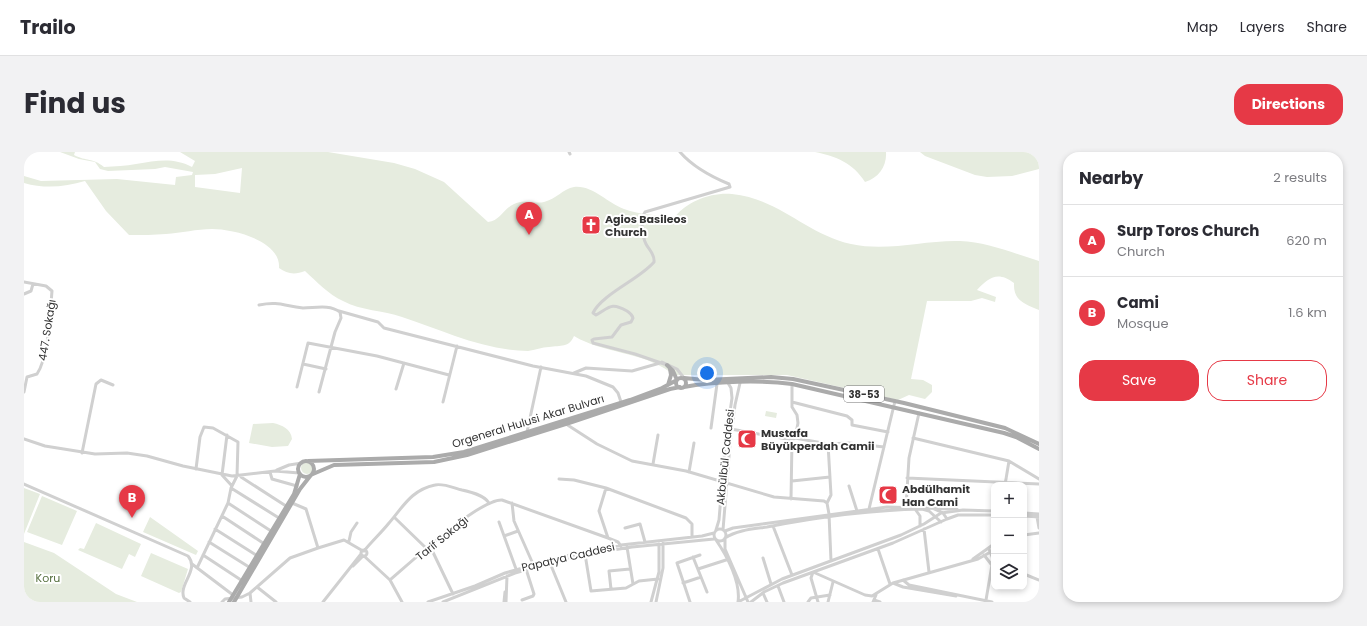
<!DOCTYPE html>
<html lang="en">
<head>
<meta charset="utf-8">
<style>
  :root { --surface:#fff; --page:#f2f2f3; --text:#2b2b33; --muted:#7c7c81; --line:#e1e1e2; --accent:#e63946 }
  body { margin:0; font-family:Poppins,sans-serif; background:var(--page); color:var(--text) }
  .controls { position:absolute; right:12px; bottom:12px; display:grid; overflow:hidden; border-radius:8px; box-shadow:0 2px 6px #0003 }
  .controls button { width:36px; height:36px; display:grid; place-items:center; padding:0; border:0; border-bottom:1px solid var(--line); background:var(--surface); color:var(--text); font:20px sans-serif }
  .you { position:absolute; left:683px; top:221px; width:14px; height:14px; margin:-10px; border:3px solid #fff; border-radius:50%; background:#1a73e8; box-shadow:0 0 0 6px #1a73e833 }
  .badge { display:grid; place-items:center; width:26px; height:26px; border-radius:50%; background:var(--accent); color:#fff; font-size:13px; font-weight:700 }
  .pin { position:absolute; translate:-50% -33px; filter:drop-shadow(0 1px 2px #0008) }
  .pin::after { content:''; position:absolute; top:21px; width:14px; height:12px; background:inherit; clip-path:polygon(0 0,100% 0,50% 100%) }
  .list { margin:0; padding:0; list-style:none }
  h2 { display:flex; justify-content:space-between; align-items:center; height:52px; margin:0; padding:0 16px; font-size:17px }
  h2 small { font-size:13px; font-weight:400; color:var(--muted) }
  .list li { display:grid; grid-template-columns:26px 1fr auto; gap:12px; align-items:center; box-sizing:border-box; height:72px; padding:0 16px; border-top:1px solid var(--line) }
  .list b { display:block; font-size:15px; white-space:nowrap }
  .list p { margin:0; font-size:13px; white-space:nowrap; color:var(--muted) }
  .list em { font-size:13px; font-style:normal; color:var(--muted) }
  .actions { display:flex; gap:8px; padding:12px 16px }
  .actions a { flex:1; padding:9px 0; border:1px solid var(--accent); border-radius:16px; text-align:center; font-size:14px; color:var(--accent) }
  .actions .main { background:var(--accent); color:#fff }
  .icon { flex:none; width:22px; height:22px; fill:none; stroke:currentColor; stroke-width:2; stroke-linecap:round; stroke-linejoin:round }
  .map { position:relative; flex:none; width:1015px; height:450px; overflow:hidden; border-radius:16px }
  header { display:flex; align-items:center; gap:24px; box-sizing:border-box; height:56px; padding:0 20px; background:var(--surface); border-bottom:1px solid var(--line) }
  header strong { font-size:19px }
  nav { display:flex; gap:22px; margin-inline-start:auto; font-size:14px }
  .intro { display:flex; align-items:center; justify-content:space-between; box-sizing:border-box; height:96px; padding:0 24px }
  h1 { margin:0; font-size:28px }
  .button { padding:10px 18px; border-radius:16px; background:var(--accent); color:#fff; font-size:14px; font-weight:700 }
  main { display:flex; gap:24px; padding:0 24px }
  aside { flex:1; background:var(--surface); border-radius:16px; box-shadow:0 2px 6px #0003 }
  .map>svg:first-child { display:block }
</style>
</head>
<body>
<header>
<strong>Trailo</strong>
<nav><a>Map</a><a>Layers</a><a>Share</a></nav>
</header>
<div class="intro"><h1>Find us</h1><a class="button">Directions</a></div>
<main>
<div class="map">
<svg width="1015" height="450" viewBox="0 0 1015 450">
  <rect width="100%" height="100%" fill="#fff"/>
  <path fill="#e6ecdf" fill-rule="evenodd" d="M36,0H51L50,3C63,10 68,5 80,15C91,14 102,14 112,12C133,9 148,5 168,15L171,9L156,0H304L370,11L391,17L420,30L464,70C476,69 479,57 490,52C499,47 511,52 520,50C532,47 539,37 550,35C569,33 583,51 600,57C616,63 634,63 651,65C663,49 688,40 708,42C756,47 782,82 827,92C864,100 899,88 936,89C963,90 989,101 1015,109V158C1001,152 989,149 990,131C974,119 965,125 953,138L972,145L971,150L958,146L947,149H903L887,227L899,228L908,233V240L901,247L885,243L874,248L763,223H646V220C617,199 580,202 550,184C545,196 537,193 525,195C518,195 511,198 504,199C461,199 418,178 378,165C359,158 337,159 319,149C304,142 293,130 281,119C271,123 263,122 255,116C257,89 210,77 188,77C173,77 157,81 142,82C130,83 118,83 105,83L82,59L61,29C41,35 21,37 0,31V24L17,29L93,27L151,33L152,25L168,23L169,20L141,15L131,17L84,19L76,17L71,10L55,7ZM218,16L216,41L171,35V23L191,22Z
    M791,0H862C863,14 855,26 841,30C829,11 812,4 791,0Z
    M896,0H1015V17L988,24L963,25L951,23L901,4Z
    M742,259L753,261L752,266L741,264Z
    M249,271C258,273 267,277 268,287L264,294L248,295L225,291L229,272Z
    M277 316a6 6 0 1 1 12 0a6 6 0 1 1-12 0Z
    M0,336L16,342L0,382Z
    M18,344L53,359L38,393L3,380Z
    M126,365L174,399L172,403L119,380Z
    M72,371L117,392L111,405L105,402L98,417L54,398L56,396L60,397Z
    M0,390L30,401L92,442L113,450H0Z
    M127,401L164,417L157,440L155,441L117,424Z"/>
  <g fill="none" stroke-linecap="round" stroke-linejoin="round">
    <path stroke="#d0d0d0" stroke-width="3" d="M545,0L546,2
      M0,130L22,134L28,139C26,162 25,204 13,222L3,225L0,240
      M0,142L7,139L9,132
      M235,153C255,149 260,154 279,156C291,156 305,152 316,160L317,166L311,180L295,240
      M315,159L354,170L360,176L509,214L562,224L589,235L594,241L597,250
      M638,210L653,217L660,226
      M279,212L302,217
      M643,213L611,202L569,191L568,188L570,187L588,185L597,173L607,170L609,166C608,162 606,161 603,159C587,150 586,155 572,163L569,161C578,142 616,127 630,110C631,102 625,98 622,92C618,84 616,67 621,60L706,35L705,32C688,25 669,15 656,0
      M550,221L562,216L608,219L636,211
      M768,232V255L773,263L774,271L771,286
      M273,235L284,191L353,204L425,223
      M372,237L380,211
      M419,250L433,194
      M768,250L823,264L828,268V273L864,280
      M542,272L573,292L608,309L662,319L750,345L800,349L803,351L805,362L807,409
      M687,276L693,232
      M707,277L768,288L767,347
      M503,280L517,215
      M203,283L198,323L208,334
      M889,286L985,309L1015,327
      M0,287L21,294L71,302L103,301L123,304L159,314L208,324L251,319L275,321
      M768,288L771,286L804,292L807,343L803,351
      M804,292L825,291L860,295
      M58,301L72,232L77,228L89,233
      M629,312L634,283
      M172,317L176,285L180,275L189,276L214,290L213,324L207,336L204,351L173,416
      M253,318L265,313L278,311
      M246,320L248,327L273,334
      M665,320L670,291
      M217,325L262,354
      M883,326L1015,332
      M535,327L550,328L582,336L662,366L668,372V385
      M768,329L806,325
      M0,332L164,404C176,418 154,432 160,446L166,450
      M981,333L985,309
      M825,334L833,359
      M207,336L255,366
      M582,336L575,359L584,386
      M204,351L247,379
      M268,351L282,357L294,396
      M488,351L490,369L509,412
      M882,355L885,306L895,261
      M908,356L919,361L923,367
      M845,357L871,249
      M891,357L896,364V374
      M1000,361L1015,362
      M198,364L239,391
      M1000,364L1015,365
      M370,365L403,397
      M1013,365L1015,376
      M475,370L492,417
      M749,374L768,423
      M601,376L616,372L621,390
      M690 383a6 6 0 1 1 12 0a6 6 0 1 1-12 0Z
      M191,377L232,403
      M900,377L905,420
      M692,378L695,368L701,295L708,246L707,236L704,231
      M699,378L706,292L711,253L716,231
      M701,379L709,376L863,355L933,357
      M1000,383L1015,381
      M480,384L494,379
      M701,386C713,378 729,377 743,375C794,365 846,358 898,357L905,359L917,370
      M701,387V397L724,450
      M692,388C703,404 717,430 714,450
      M325,389L327,380L333,371
      M185,390L225,415
      M406,394L429,442
      M603,395L609,432
      M854,397L866,432
      M337 401a3 3 0 1 1 6 0a3 3 0 1 1-6 0Z
      M340,399C348,389 357,381 365,371C379,355 387,338 411,333C419,331 430,336 438,338C447,340 460,343 465,351
      M561,402L567,439L602,436L615,429L634,427
      M179,403L217,428
      M960,403L967,412H970
      M340,404L366,428L378,450
      M669,405L677,425
      M739,406L747,432
      M949,407L970,392
      M526,411L542,450
      M168,412L209,443
      M329,414L339,404
      M674,417L702,408
      M789,420L841,443L848,444L869,431L954,407L970,398
      M789,420L787,426L794,450
      M1000,422L1015,428
      M366,428C386,411 455,347 478,348L584,386L594,390L597,394
      M879,428L885,433L968,450
      M659,431L677,425L683,440
      M869,431L879,435L932,444
      M754,434L760,450
      M233,435L252,450
      M587,437L585,419L606,417
      M226,441L227,450
      M739,441L743,450
      M498,448L509,444L510,442L502,417
      M850,448L856,450
      M962,448L969,407L965,397
      M198,450L201,447L218,445L226,441L266,406L294,396L320,388L339,399
      M299,450L337,402
      M404,450L451,434L481,421L546,403L597,393L678,384L690,381
      M419,450L491,421L551,404L608,395L690,387
      M480,450L481,440
      M482,450L483,424
      M627,450L635,420V392
      M632,450L639,416V391
      M666,450L653,411L676,403
      M714,450L758,427L877,383L900,372L917,361L939,358L970,359
      M727,450L740,440L759,431L869,391L923,367L934,363H970
      M784,450L787,446L806,443
      M804,450L809,430
      M849,450L852,443"/>
    <path stroke="#ababab" stroke-width="4" d="M660,226L681,228L747,225L769,227L880,251L981,276L1015,292
      M652 231a5 5 0 1 1 10 0a5 5 0 1 1-10 0Z
      M644,233L647,223L646,217
      M660,235C690,229 738,228 768,232L980,281L992,285L1015,297
      M284,309L409,305L440,300L606,248L638,236L653,228L649,219L643,213
      M274 317a8 8 0 1 1 16 0a8 8 0 1 1-16 0Z
      M289,322L310,313L410,310L443,303L548,270L646,237L656,235
      M205,450L270,342L276,322
      M210,450L276,337L287,323"/>
  </g>
  <defs>
    <symbol id="church-square" viewBox="-11 -11 22 22"><rect x="-9" y="-9" width="18" height="18" rx="4" fill="#e63946" stroke="#fff"/><path d="M-1.2-6h2.4v3.5h3.3v2.4h-3.3V6h-2.4V-.1h-3.3v-2.4h3.3Z" fill="#fff"/></symbol>
    <symbol id="mosque-square" viewBox="-11 -11 22 22"><rect x="-9" y="-9" width="18" height="18" rx="4" fill="#e63946" stroke="#fff"/><path d="M3.5-4.9A6 6 0 1 0 3.5 4.9A5 5 0 1 1 3.5-4.9Z" fill="#fff"/></symbol>
  </defs>
  <g fill-rule="evenodd">
    <use href="#church-square" x="556" y="62" width="22" height="22"/>
    <use href="#mosque-square" x="712" y="276" width="22" height="22"/>
    <use href="#mosque-square" x="853" y="332" width="22" height="22"/>
  </g>
  <g text-anchor="middle" dominant-baseline="central" stroke-width="4" stroke-linejoin="round" paint-order="stroke">
    <rect fill="#fff" stroke="#707070" stroke-width="1" x="820" y="234" width="40" height="16" rx="3"/>
    <g font-size="10" font-weight="bold" fill="#333">
      <text x="840" y="242">38-53</text>
    </g>
    <g font-size="11" font-weight="bold" fill="#333" stroke="#fff" text-anchor="start">
      <text x="581" y="67">Agios Basileos<tspan x="581" dy="13">Church</tspan></text>
      <text x="737" y="281">Mustafa<tspan x="737" dy="13">Büyükperdah Camii</tspan></text>
      <text x="878" y="337">Abdülhamit<tspan x="878" dy="13">Han Cami</tspan></text>
    </g>
    <g font-size="11" fill="#333" stroke="#fff">
      <text transform="translate(23 178) rotate(-81)">447. Sokağı</text>
      <text transform="translate(504 269) rotate(-17)">Orgeneral Hulusi Akar Bulvarı</text>
      <text transform="translate(701 305) rotate(-84)">Akbülbül Caddesi</text>
      <text transform="translate(418 386) rotate(-39)">Tarif Sokağı</text>
      <text transform="translate(544 405) rotate(-13)">Papatya Caddesi</text>
    </g>
    <g font-size="11" fill="#56703f" stroke="#fff">
      <text x="24" y="426">Koru</text>
    </g>
  </g>
</svg>
<div class="controls">
<button>+</button>
<button>−</button>
<button><svg class="icon" aria-label="layers" viewBox="0 0 24 24"><path d="M12 4l9 5-9 5-9-5zM3 14l9 5 9-5"/></svg></button>
</div>
<div class="you"></div>
<div class="pin badge" style="left:505px;top:83px">A</div>
<div class="pin badge" style="left:108px;top:366px">B</div>
</div>
<aside>
<h2>Nearby<small>2 results</small></h2>
<ul class="list">
<li><span class="badge">A</span><div><b>Surp Toros Church</b><p>Church</p></div><em>620 m</em></li>
<li><span class="badge">B</span><div><b>Cami</b><p>Mosque</p></div><em>1.6 km</em></li>
</ul>
<div class="actions"><a class="main">Save</a><a>Share</a></div>
</aside>
</main>
</body>
</html>
